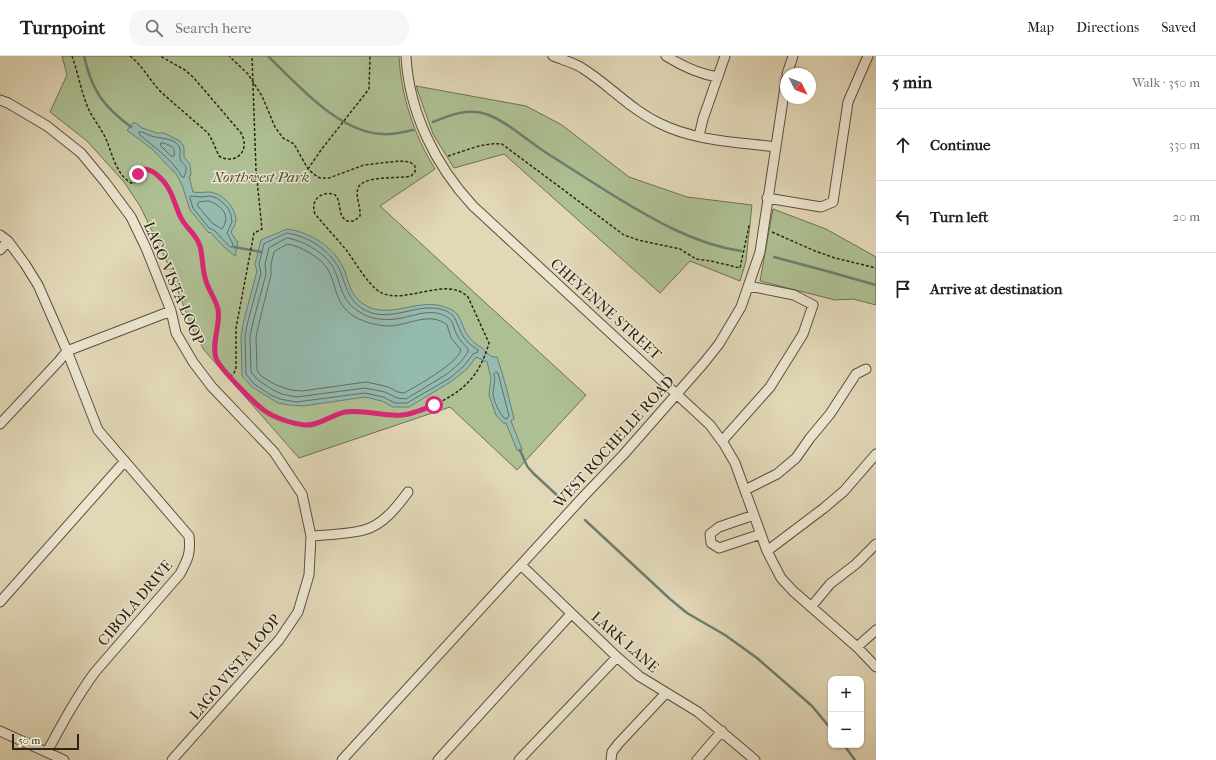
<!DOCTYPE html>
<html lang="en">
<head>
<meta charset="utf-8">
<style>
  :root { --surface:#fff; --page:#f6f6f6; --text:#202124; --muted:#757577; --line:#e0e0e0 }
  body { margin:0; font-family:"IM FELL French Canon",serif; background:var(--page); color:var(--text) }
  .controls { position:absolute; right:12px; bottom:12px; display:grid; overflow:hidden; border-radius:8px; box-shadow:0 1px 3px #0004 }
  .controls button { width:36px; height:36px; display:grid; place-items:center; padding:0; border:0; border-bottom:1px solid var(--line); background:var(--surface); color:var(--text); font:20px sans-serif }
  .compass { position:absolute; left:780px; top:12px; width:36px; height:36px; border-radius:50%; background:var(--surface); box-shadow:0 1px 3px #0004; rotate:132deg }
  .scale { position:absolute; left:12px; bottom:10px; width:67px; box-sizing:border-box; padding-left:4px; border:2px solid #2e2315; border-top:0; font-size:11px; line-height:14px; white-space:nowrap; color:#2e2315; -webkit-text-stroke:3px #ece6d1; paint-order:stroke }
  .stop { position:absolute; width:12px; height:12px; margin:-9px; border:3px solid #db2777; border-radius:50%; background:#fff }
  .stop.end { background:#db2777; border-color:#fff; box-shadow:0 1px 4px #0008 }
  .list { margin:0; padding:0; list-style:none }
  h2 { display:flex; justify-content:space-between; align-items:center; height:52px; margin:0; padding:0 16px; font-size:17px }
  h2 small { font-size:13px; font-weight:400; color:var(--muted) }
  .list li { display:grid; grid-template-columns:26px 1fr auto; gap:12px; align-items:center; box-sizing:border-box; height:72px; padding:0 16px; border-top:1px solid var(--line) }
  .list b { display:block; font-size:15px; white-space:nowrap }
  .list em { font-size:13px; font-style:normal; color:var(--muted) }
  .icon { flex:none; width:22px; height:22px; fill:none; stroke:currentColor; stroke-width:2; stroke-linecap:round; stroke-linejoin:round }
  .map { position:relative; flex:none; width:876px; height:704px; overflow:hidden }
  header { display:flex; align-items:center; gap:24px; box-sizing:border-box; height:56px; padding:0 20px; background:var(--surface); border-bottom:1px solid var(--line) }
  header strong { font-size:19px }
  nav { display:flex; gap:22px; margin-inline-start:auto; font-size:14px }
  .search { width:280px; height:36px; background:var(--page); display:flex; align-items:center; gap:10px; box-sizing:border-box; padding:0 14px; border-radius:16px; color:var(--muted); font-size:15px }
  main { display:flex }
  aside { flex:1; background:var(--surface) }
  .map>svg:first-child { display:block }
</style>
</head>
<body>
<header>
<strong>Turnpoint</strong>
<div class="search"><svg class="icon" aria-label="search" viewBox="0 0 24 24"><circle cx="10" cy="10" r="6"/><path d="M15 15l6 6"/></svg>Search here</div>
<nav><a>Map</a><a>Directions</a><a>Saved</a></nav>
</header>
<main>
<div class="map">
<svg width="876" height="704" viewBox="0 0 876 704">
  <rect width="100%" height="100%" fill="#e2d8b8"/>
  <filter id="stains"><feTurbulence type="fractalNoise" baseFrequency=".005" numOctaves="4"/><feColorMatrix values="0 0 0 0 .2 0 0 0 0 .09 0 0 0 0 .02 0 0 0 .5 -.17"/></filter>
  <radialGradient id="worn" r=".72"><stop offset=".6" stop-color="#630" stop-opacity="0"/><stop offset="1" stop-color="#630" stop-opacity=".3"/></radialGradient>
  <path fill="#aec093" stroke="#6e7254" d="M62,0H399C401,40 414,79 435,113L380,150L586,339L517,414L450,351L299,402L204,294L192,272L167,206L153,177L140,150L124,126L87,85L50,56L67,19Z
    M416,30L526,50L562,69L629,121L687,141L752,149L746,205L740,225L690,205L660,237L504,98L454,112L433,78Z
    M773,153L826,173L876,201V249L853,243L835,244L760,225Z"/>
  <path fill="#95baaf" stroke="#6c7e71" d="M133,67H136L142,72L157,77H164L180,85L184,91V101L190,108L191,119L189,120L193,136C199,137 203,136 209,136C223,137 235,151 236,164C236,169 233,172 231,176L237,186L238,185L235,200L224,191L210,176L209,177L190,154L182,129L176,118L152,93L127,74Z
    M287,173C311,176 336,192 345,216C349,228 351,239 362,247C389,267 420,238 450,253C460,257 461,266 465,275C467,279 472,285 476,288C478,290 480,290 482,292C486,296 487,298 493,301H497C504,321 509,342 514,363L511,365L522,393L521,396L517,394L506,367H503L496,359L489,339L491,322L487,306L476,301L467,313L452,325L409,351H393L382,345L365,341L303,350L289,349L278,347L252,331L242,320L241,280L244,264L257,215L255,208L261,184Z"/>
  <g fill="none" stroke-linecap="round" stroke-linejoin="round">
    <path stroke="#626e62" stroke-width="1" d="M139,76H142C146,77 151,81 156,81C164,83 178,83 180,93C181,96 179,99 180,102C182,111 190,106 184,121H182C174,105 153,90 140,79Z
      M161,87H164C171,90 176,91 174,100H171L161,90Z
      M191,140L201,141L210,140L217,142L222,146L228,152L231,159L232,166L227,177L233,188L232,191H230L214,174L209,172L193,152L190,142Z
      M209,145C223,150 231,160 222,173L212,167L197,149L199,146Z
      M287,177C309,180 333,196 341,217C346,230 348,242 360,251C386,270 413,247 440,253C456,257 455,264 461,276C464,283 471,290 478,294V296L473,298L464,310L450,322L407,347H395L383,341L365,337L296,346L280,343L271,339L254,328L246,318L245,280L248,265L261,217L259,208L264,188Z
      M287,182C302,184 323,196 331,208C342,224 338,242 358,255C370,264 387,265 402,262C416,259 432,252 447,261C454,265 453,272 457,279C460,284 464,289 468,293V296L460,307L447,318L406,343L397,342L385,336L365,332L296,341L282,338L273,334L258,324L251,316L250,280L253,266L266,218L265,208L269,192Z
      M288,188C300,190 320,201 327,212C338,230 333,247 355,261C366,267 379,270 391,270C408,269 431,255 447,269L451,282L461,294C458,307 417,330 404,337L398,336L388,331L376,328L366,326L302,335L291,334L276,329L261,320L257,314L256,281L259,267L271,219V208L274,196Z
      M496,316L498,317L509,360L507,363L504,362C499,356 494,346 493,338C493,331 496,325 494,318Z"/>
    <path stroke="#6c7e71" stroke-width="2.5" d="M84,0C92,35 103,50 131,71
      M268,0C298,29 339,77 383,78C393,79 403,76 413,74
      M433,66C450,59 468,52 486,58C508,66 525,83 545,96C567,110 589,124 611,138C652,163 694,188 741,195
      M234,191L261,196
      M774,201L830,216L876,229
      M520,394L527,410L533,417L560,442
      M585,464L670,543L687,557L725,579L757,602L812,650L831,673
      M844,689L855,704"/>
    <defs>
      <path id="minor" d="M406,0C409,56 435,109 473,150L710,369L724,388L735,407L767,495L781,522L793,535L857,591L876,611
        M553,0C562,4 573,6 582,12C608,28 630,53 659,67C694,85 737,86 776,91
        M666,0C682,10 699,18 718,21
        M787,18L793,0
        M0,44L8,47L47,70L81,97L105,126L131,161L146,192L171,255L176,277L193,306L212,331L274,396L302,438L311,480L309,519L298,556L279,584L172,704
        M699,80L703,63L725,0
        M767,142L821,151L833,146L848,46L868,0
        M0,179L8,185L25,208L38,229L67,295L98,374L189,480C191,497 188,503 180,518L95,616C76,642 62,668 47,696
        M0,194L8,185
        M0,368L59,305L67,295L171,255
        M722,385L770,331L803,278L813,249L794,239L749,230
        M745,434L777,418L796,402L810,382L830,358L856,318L866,313
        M754,459L719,471L710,478L711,487L719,492L761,478
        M311,480C327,479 349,478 364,474C383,469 397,451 408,436
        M767,495L824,452L844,435L876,398
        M521,509L617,601L639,620L698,656L755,704
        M0,546L125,405
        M811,551L830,528L856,508L876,488
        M857,591L876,574
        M0,675L64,704
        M342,704L583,441L624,398L703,308L719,288L741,251L760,196L786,24
        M438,704L571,558
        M519,704L617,601
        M611,704L612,696L619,687L666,637
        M697,704L722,675"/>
    </defs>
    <use href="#minor" stroke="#5b503e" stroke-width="11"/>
    <path stroke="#2e2315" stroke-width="1.5" stroke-dasharray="3 2" stroke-linecap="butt" d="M72,0C78,17 81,35 88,52C93,63 101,72 106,83C112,97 115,114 127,124C140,136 134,111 148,113C168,117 173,146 181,161C185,171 194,176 198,186C204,199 202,216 207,230C211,238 217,246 218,255C219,270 211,288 217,303C222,317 249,340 261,352C272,361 301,373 315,368C328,364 338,356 352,355C369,354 386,361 403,359C412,358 421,354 429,351C462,337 479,322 489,287L468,241C446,219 405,250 380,236C369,230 355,206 347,195C337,183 326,171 315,158C310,145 320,135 334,138C343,145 336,159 347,165H354L360,160C361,151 355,141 358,132C363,119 399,123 411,120L415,116V110L410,106L399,105L364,109L329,122H320L315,119L308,113L294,88L283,82L275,71L262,40L248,18L229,0
      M130,0C143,10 150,25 162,37L208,77L212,84L219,100C236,110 251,94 241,77L194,22L185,14L160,0
      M448,100C465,95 484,86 502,88L624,179L638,184L680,193L696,203L711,205L740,212L749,170L751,171
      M308,113L321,94L369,33L370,0
      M772,176L815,195L835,202L876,212
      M230,321L234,317L236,312V272L254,177L262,173L256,114L252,0"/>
    <use href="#minor" stroke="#ece6d1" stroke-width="9"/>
  </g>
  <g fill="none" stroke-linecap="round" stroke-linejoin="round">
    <path stroke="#db2777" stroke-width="5" d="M138,118C146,106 159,120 165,127C173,137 175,150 181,162C186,172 196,178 200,190C203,201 202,214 206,225C209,235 216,244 218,253C221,269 211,286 216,302C220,313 255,348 265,355C275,362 293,368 305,369C319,370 331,359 345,356C364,353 383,361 402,359C413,358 424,353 434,349"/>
  </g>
  <g text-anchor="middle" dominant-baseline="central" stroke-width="3" stroke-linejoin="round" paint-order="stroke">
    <g font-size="15" font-style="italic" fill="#4e4a34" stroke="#ece6d1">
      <text x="261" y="121">Northwest Park</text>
    </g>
    <g font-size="15" fill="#2e2315" stroke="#ece6d1">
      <text transform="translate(174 227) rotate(67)">LAGO VISTA LOOP</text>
      <text transform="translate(606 253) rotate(42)">CHEYENNE STREET</text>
      <text transform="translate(614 386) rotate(-48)">WEST ROCHELLE ROAD</text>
      <text transform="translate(135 547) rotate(-50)">CIBOLA DRIVE</text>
      <text transform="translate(625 586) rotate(41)">LARK LANE</text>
      <text transform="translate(235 611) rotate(-50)">LAGO VISTA LOOP</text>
    </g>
  </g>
  <rect width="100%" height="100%" filter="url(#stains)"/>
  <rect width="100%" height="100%" fill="url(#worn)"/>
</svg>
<div class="controls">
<button>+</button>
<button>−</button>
</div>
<svg class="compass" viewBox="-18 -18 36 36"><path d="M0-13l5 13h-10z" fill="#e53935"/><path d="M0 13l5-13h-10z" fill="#757577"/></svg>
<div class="scale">50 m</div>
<div class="stop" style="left:434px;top:349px"></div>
<div class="stop end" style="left:138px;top:118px"></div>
</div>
<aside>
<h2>5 min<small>Walk · 350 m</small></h2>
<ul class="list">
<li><svg class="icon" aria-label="ahead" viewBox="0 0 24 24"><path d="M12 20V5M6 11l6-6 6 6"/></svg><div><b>Continue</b></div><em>330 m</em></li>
<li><svg class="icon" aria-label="left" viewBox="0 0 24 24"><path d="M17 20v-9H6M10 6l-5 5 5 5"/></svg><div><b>Turn left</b></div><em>20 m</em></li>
<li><svg class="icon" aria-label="arrive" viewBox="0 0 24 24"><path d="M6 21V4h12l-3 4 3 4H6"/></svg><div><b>Arrive at destination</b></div></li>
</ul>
</aside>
</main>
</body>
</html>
